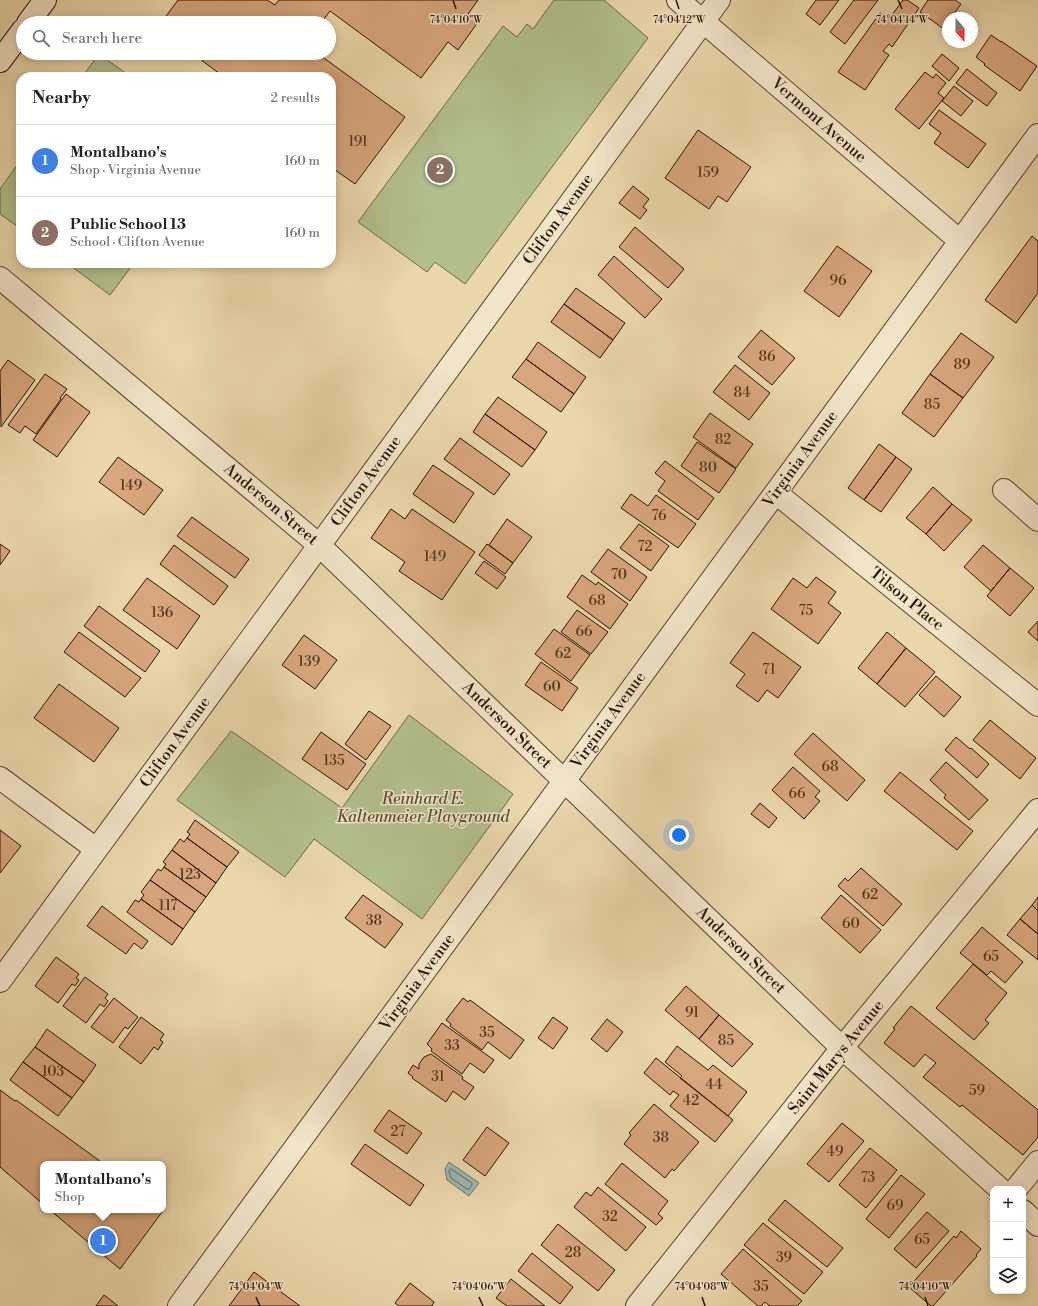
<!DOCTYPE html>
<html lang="en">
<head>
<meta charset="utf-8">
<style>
  :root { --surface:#fff; --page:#f2f2f2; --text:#222; --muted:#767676; --line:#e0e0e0; --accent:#8f2418 }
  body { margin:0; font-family:"Libre Bodoni",serif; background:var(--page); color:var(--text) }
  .controls { position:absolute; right:12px; bottom:12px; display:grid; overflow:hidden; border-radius:8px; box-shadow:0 2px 10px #0003 }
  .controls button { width:36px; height:36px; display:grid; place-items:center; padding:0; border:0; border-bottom:1px solid var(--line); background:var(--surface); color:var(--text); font:20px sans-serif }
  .compass { position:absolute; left:942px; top:12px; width:36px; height:36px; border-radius:50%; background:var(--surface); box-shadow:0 2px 10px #0003; rotate:160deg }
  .you { position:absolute; left:679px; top:835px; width:14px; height:14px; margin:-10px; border:3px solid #fff; border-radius:50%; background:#1a73e8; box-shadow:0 0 0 6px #1a73e833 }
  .badge { display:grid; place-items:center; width:26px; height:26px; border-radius:50%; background:var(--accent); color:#fff; font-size:13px; font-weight:700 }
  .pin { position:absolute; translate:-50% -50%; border:2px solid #fff; box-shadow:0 1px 4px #0006 }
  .popup { position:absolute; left:40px; top:1161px; width:126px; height:52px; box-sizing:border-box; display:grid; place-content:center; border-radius:8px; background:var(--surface); filter:drop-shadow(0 1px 3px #0005); font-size:13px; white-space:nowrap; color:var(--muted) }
  .popup b { font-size:15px; color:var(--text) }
  .popup::after { content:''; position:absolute; left:50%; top:100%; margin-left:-8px; border:8px solid transparent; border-top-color:var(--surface) }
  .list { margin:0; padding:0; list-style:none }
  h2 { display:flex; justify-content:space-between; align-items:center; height:52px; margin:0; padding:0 16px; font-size:17px }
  h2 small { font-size:13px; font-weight:400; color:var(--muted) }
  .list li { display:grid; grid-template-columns:26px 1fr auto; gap:12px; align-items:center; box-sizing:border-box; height:72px; padding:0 16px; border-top:1px solid var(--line) }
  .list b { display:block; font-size:15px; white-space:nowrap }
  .list p { margin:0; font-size:13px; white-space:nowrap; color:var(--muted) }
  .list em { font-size:13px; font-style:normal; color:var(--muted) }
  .icon { flex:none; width:22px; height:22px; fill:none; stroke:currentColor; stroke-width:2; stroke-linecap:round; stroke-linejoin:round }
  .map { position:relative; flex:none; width:1038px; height:1306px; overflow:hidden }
  .search { position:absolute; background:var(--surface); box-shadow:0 2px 10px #0003; left:16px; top:16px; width:320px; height:44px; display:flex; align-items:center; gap:10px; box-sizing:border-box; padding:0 14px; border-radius:22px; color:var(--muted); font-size:15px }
  .panel { position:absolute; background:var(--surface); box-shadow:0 2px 10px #0003; left:16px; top:72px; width:320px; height:196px; border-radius:16px }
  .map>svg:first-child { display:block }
</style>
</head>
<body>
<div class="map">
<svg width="1038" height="1306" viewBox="0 0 1038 1306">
  <rect width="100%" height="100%" fill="#ebd7ac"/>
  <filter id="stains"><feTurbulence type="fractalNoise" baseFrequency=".005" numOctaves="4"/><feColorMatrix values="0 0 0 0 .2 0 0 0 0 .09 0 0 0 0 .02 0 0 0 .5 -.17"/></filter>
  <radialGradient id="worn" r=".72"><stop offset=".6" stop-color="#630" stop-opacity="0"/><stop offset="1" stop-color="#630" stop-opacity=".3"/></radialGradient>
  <path fill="#b2bf8d" stroke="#6d6848" d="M554,0H604L648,38L465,284L435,262L427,272L358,222L503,26L517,37L527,24L533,29Z
    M99,54L131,77H82Z
    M21,160V229L0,214V189Z
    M67,263H134L110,295Z
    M409,715L513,794L422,919L314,839L285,877L177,800L231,731L342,808Z"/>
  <path fill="#9db7b5" stroke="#6e756d" d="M449,1162L479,1183L469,1196L447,1180L445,1169Z"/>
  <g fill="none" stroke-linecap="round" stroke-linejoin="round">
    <path stroke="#62645c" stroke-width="1" d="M451,1169L472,1183V1185L469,1189H467L451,1178L449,1171Z"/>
  </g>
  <path fill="#d8a67e" stroke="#281202" d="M178,0H267L275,5L279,0H478L468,14L478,22L458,50L448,42L421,78L330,11L321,23H161Z
    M816,0H839L820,25L806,14Z
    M854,0H878L845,44L830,32Z
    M903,0H907L919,8L892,47L889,44L883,51L889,55L865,90L838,72L880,13L889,19Z
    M928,0H955L961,4L951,18H948V23L944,29L920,12Z
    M991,35L1001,42V41L1037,66L1020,91L984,65L985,64L976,57Z
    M192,53H317L405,117L355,184L331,167V77H224Z
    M942,54L959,68L949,81L932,66Z
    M967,69L997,93L987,106L956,83Z
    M925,72L933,78L936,74L946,83L938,93L944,98L919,129L895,109Z
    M954,86L973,101L961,116L942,101Z
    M939,110L986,144L968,168L934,143L941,133L929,124Z
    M698,130L751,167L727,202L718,196L709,209L665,178Z
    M633,186L649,199L643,207L647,210L640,219L619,203Z
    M635,227L684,269L668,288L619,247Z
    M1032,236L1038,241V293L1016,323L985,300Z
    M837,246L872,271L839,317L804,291Z
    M614,256L662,299L645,318L598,275Z
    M576,288L625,323L613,340L564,304Z
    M564,304L613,340L600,358L551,322Z
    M761,330L795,358L772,385L738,357Z
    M961,333L994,357L963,398L930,374Z
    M538,342L586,377L574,394L526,359Z
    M526,359L574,394L561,412L512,377Z
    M8,360L35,380L1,427L0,371Z
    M735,365L770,393L749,420L713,392Z
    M45,374L67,389L60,398L61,399L36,434L25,426L20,433L8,425Z
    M930,374L963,398L934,437L902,413Z
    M66,394L90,412L57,457L33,440Z
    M498,397L547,432L535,450L485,414Z
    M710,413L753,444L736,468L693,437Z
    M485,414L535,450L522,467L473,432Z
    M460,438L510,474L494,495L444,459Z
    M697,442L736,469L719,493L681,466Z
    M879,444L896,457L864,500L848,488Z
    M118,457L163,490L144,515L99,482Z
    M896,457L912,469L881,512L864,500Z
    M665,461L714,498L698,520L658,491L665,481L655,473Z
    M433,465L474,493L454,523L413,494Z
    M933,487L952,504L926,534L906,518Z
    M631,494L648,506L656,495L696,524L678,548L621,508Z
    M952,504L972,520L944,551L926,534Z
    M391,509L405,519L412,509L475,552L442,600L399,571L405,562L371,538Z
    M192,517L249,559L235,578L177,536Z
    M507,519L532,537L513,563L489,545Z
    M639,524L669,546L651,571L620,548Z
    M0,544L10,551L0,565Z
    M487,544L513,563L505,574L479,555Z
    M174,545L228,586L214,605L160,564Z
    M983,545L1010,568L991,591L964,567Z
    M608,549L647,577L630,601L591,572Z
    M484,561L506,577L497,589L475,573Z
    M1010,568L1034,588L1010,616L987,596Z
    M582,575L596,585L598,582L628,604L610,629L567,597Z
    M816,577L836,592L828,603L841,613L818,644L771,609L793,578L807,588Z
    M147,578L200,616L177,649L123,610Z
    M99,606L160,651L145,672L84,626Z
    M577,610L608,632L591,654L561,632Z
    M1038,621V641L1028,632Z
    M554,629L590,655L571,681L535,654Z
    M79,632L141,678L125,697L64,652Z
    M753,632L801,667L778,698L767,690L758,702L736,686L745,674L730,663Z
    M887,632L906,648L877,684L858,668Z
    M304,635L337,660L315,689L282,665Z
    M906,648L935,672L905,707L877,684Z
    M541,662L578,688L562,711L525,685Z
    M936,676L961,697L944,717L919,695Z
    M59,684L119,728L94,762L34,718Z
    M369,711L391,726L366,760L345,744Z
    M990,720L1036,758L1020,779L973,740Z
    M321,732L366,764L347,790L302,759Z
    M813,733L865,780L847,801L794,754Z
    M956,737L970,749L971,748L989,764L977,778L945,750Z
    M946,762L988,800L969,820L944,798L946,795L930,780Z
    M793,767L820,791L815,797L820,801L804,819L772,790Z
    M900,772L973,831L957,850L884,791Z
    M760,803L777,818L769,828L751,814Z
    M195,820L239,852L227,867L187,838L190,834L187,832Z
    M0,830L21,846L0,873Z
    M187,838L227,867L216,883L172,850L180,839L184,842Z
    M172,850L216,883L206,897L164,867L166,864L163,862Z
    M164,867L206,897L195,912L150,880L158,869L161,871Z
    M861,868L902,904L883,926L838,886L845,878L848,881Z
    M150,880L195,912L183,929L141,899L144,895L141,892Z
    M363,895L403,924L385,948L345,918Z
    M841,895L881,930L860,953L821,918Z
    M1038,897V911L1032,905Z
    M141,899L183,929L172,945L127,912L135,900L139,902Z
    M1032,905L1038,911V934L1020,919Z
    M102,906L148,941L142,949L134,943L126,954L87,926Z
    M1020,919L1038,934V960L1007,935Z
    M982,927L1023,962L1005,983L991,971L987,975L960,953Z
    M56,957L79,974L76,978L79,980L75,986L72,984L58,1003L35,986Z
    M973,964L1007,993L985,1020L989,1023L974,1040L936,1008Z
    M85,977L108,994L105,998L108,1001L104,1007L100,1004L86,1023L63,1006Z
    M686,986L719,1015L699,1039L665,1010Z
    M114,998L138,1017L128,1029L125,1027L113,1043L91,1027Z
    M463,998L468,1002L470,1000L524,1040L510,1059L488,1042L482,1050L450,1026L451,1024L446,1020Z
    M911,1006L1038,1110V1137L1023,1155L962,1105L960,1107L923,1077L936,1063L925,1054L914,1067L884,1043L895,1029L893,1028Z
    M719,1015L753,1044L732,1067L699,1039Z
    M141,1017L164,1034L160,1040L163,1042L158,1050L154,1047L141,1064L119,1047Z
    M553,1017L568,1028L553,1049L538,1038Z
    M607,1019L623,1032L607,1052L591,1039Z
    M442,1023L494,1060L484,1073L470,1063L462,1074L431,1051L432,1049L427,1044Z
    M47,1029L96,1065L84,1082L35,1047Z
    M677,1046L708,1070L713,1065L747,1092L728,1116L680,1078L682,1076L665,1062Z
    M35,1047L84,1082L72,1098L23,1062Z
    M431,1054L463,1077L462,1079L474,1087L465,1100L453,1091L446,1102L412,1078L413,1077L408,1073L413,1065L419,1069V1064L424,1057Z
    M656,1058L733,1120L715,1142L670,1106L679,1095L673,1091L670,1095L644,1073Z
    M23,1062L72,1098L58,1116L10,1080Z
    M0,1090L15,1101L16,1100L104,1164H43V1204L0,1167Z
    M654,1104L699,1142L674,1171L672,1169L665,1178L624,1144L631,1135L629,1133Z
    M389,1110L422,1133L407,1154L374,1131Z
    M842,1123L864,1141L829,1182L807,1164Z
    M487,1127L509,1143L485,1176L463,1160Z
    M365,1144L424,1185L410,1206L351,1164Z
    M870,1148L897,1170L866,1208L839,1185Z
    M622,1163L668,1201L658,1214L663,1218L656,1225L605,1184Z
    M901,1175L925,1194L889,1238L866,1219Z
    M598,1187L646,1227L626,1251L574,1207L586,1192L591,1196Z
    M785,1200L843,1248L827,1267L768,1220Z
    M163,1207L165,1208L120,1269L50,1210H163Z
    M927,1212L949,1231L916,1268L894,1249Z
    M763,1223L823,1272L804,1294L744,1245Z
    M558,1224L615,1270L598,1291L541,1245Z
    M961,1231L981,1249L976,1255L977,1256L933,1306H931L909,1287L954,1236L956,1238Z
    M743,1249L802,1301L797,1306H770L765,1302L761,1306H758L721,1274Z
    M532,1253L573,1287L560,1304L518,1271Z
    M254,1272L300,1306H229Z
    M511,1279L545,1306H507L496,1298Z
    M410,1283L434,1302L432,1306H399L395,1303Z
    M104,1295L118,1306H96Z"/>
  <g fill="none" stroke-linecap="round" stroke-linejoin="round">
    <defs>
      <path id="minor" d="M678,0L960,241
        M0,278L319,545L842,1048L1000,1189
        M1004,490L1038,520
        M776,493L1038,705
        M0,778L96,849
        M0,981L719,0
        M1016,1189L1038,1162
        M1023,1211L1038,1225
        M179,1306L1038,135
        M637,1306L842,1048L1038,810"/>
      <path id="secondary" d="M28,23L45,0
        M0,61L23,30"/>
    </defs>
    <use href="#minor" stroke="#59432c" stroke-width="24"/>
    <use href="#secondary" stroke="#281202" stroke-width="24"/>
    <use href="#minor" stroke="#f2e5c9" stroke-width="22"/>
    <use href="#secondary" stroke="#f2e5c9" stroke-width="22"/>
  </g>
  <path fill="none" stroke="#281202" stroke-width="1.5" d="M453,0L456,9M676,0L679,9M898,0L902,9M256,1297L260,1306M479,1297L483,1306M702,1297L705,1306M925,1297L928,1306"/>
  <g text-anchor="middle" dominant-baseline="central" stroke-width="3" stroke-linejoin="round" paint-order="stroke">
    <g font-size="14" fill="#543721">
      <text x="358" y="142">191</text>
      <text x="708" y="173">159</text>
      <text x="838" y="281">96</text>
      <text x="767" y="357">86</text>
      <text x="962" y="365">89</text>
      <text x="742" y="393">84</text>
      <text x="932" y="405">85</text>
      <text x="723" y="440">82</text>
      <text x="708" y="468">80</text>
      <text x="131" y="486">149</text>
      <text x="659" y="516">76</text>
      <text x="645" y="547">72</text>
      <text x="435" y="557">149</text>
      <text x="619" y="575">70</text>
      <text x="597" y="601">68</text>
      <text x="806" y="611">75</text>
      <text x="162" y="613">136</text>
      <text x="584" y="632">66</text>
      <text x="563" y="654">62</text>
      <text x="309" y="662">139</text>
      <text x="769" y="670">71</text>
      <text x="552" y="687">60</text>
      <text x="334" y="761">135</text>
      <text x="830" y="767">68</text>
      <text x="797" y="794">66</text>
      <text x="190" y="875">123</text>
      <text x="870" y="895">62</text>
      <text x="168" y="906">117</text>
      <text x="374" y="921">38</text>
      <text x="851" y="924">60</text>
      <text x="991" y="957">65</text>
      <text x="692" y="1013">91</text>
      <text x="487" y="1033">35</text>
      <text x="726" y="1041">85</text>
      <text x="452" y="1046">33</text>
      <text x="53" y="1072">103</text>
      <text x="438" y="1077">31</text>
      <text x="714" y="1085">44</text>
      <text x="977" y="1091">59</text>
      <text x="691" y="1101">42</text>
      <text x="398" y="1132">27</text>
      <text x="661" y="1138">38</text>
      <text x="835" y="1152">49</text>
      <text x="868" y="1178">73</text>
      <text x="895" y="1206">69</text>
      <text x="610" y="1217">32</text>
      <text x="922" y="1240">65</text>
      <text x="573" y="1253">28</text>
      <text x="784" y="1258">39</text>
      <text x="761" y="1287">35</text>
    </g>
    <g font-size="16" fill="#281202" stroke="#f2e5c9">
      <text transform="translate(819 120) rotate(41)">Vermont Avenue</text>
      <text transform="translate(558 219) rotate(-54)">Clifton Avenue</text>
      <text transform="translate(800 459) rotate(-54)">Virginia Avenue</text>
      <text transform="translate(366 481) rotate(-54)">Clifton Avenue</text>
      <text transform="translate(271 504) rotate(40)">Anderson Street</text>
      <text transform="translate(907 599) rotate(39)">Tilson Place</text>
      <text transform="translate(608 720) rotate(-54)">Virginia Avenue</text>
      <text transform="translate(507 725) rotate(44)">Anderson Street</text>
      <text transform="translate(175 742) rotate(-54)">Clifton Avenue</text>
      <text transform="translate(741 950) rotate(44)">Anderson Street</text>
      <text transform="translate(417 982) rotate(-54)">Virginia Avenue</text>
      <text transform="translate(836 1057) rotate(-51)">Saint Marys Avenue</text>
    </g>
    <g font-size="16" font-style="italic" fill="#584f33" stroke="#f2e5c9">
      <text x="423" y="799">Reinhard E.<tspan x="423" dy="18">Kaltenmeier Playground</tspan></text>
    </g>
  </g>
  <g font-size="10" text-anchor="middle" fill="#281202" stroke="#f2e5c9" stroke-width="3" stroke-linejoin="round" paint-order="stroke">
    <text x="456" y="23">74°04'10"W</text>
    <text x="679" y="23">74°04'12"W</text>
    <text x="902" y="23">74°04'14"W</text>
    <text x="256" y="1290">74°04'04"W</text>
    <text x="479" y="1290">74°04'06"W</text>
    <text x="702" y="1290">74°04'08"W</text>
    <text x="925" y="1290">74°04'10"W</text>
  </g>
  <rect width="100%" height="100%" filter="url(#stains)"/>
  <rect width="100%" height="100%" fill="url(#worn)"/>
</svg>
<div class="controls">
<button>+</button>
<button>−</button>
<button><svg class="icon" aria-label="layers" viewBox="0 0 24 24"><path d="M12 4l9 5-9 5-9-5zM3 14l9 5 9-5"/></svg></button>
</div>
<svg class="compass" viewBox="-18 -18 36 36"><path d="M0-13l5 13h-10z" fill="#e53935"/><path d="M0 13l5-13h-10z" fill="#767676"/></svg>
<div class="you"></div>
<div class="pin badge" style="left:103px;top:1241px;background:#3f7fe0">1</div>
<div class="popup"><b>Montalbano's</b>Shop</div>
<div class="pin badge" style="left:440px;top:170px;background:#8d6e63">2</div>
<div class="search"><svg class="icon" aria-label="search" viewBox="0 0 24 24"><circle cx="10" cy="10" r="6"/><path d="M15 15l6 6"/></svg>Search here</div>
<section class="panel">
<h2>Nearby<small>2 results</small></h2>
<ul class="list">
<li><span class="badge" style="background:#3f7fe0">1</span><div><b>Montalbano's</b><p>Shop · Virginia Avenue</p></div><em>160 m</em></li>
<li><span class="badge" style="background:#8d6e63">2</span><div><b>Public School 13</b><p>School · Clifton Avenue</p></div><em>160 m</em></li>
</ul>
</section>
</div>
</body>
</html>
